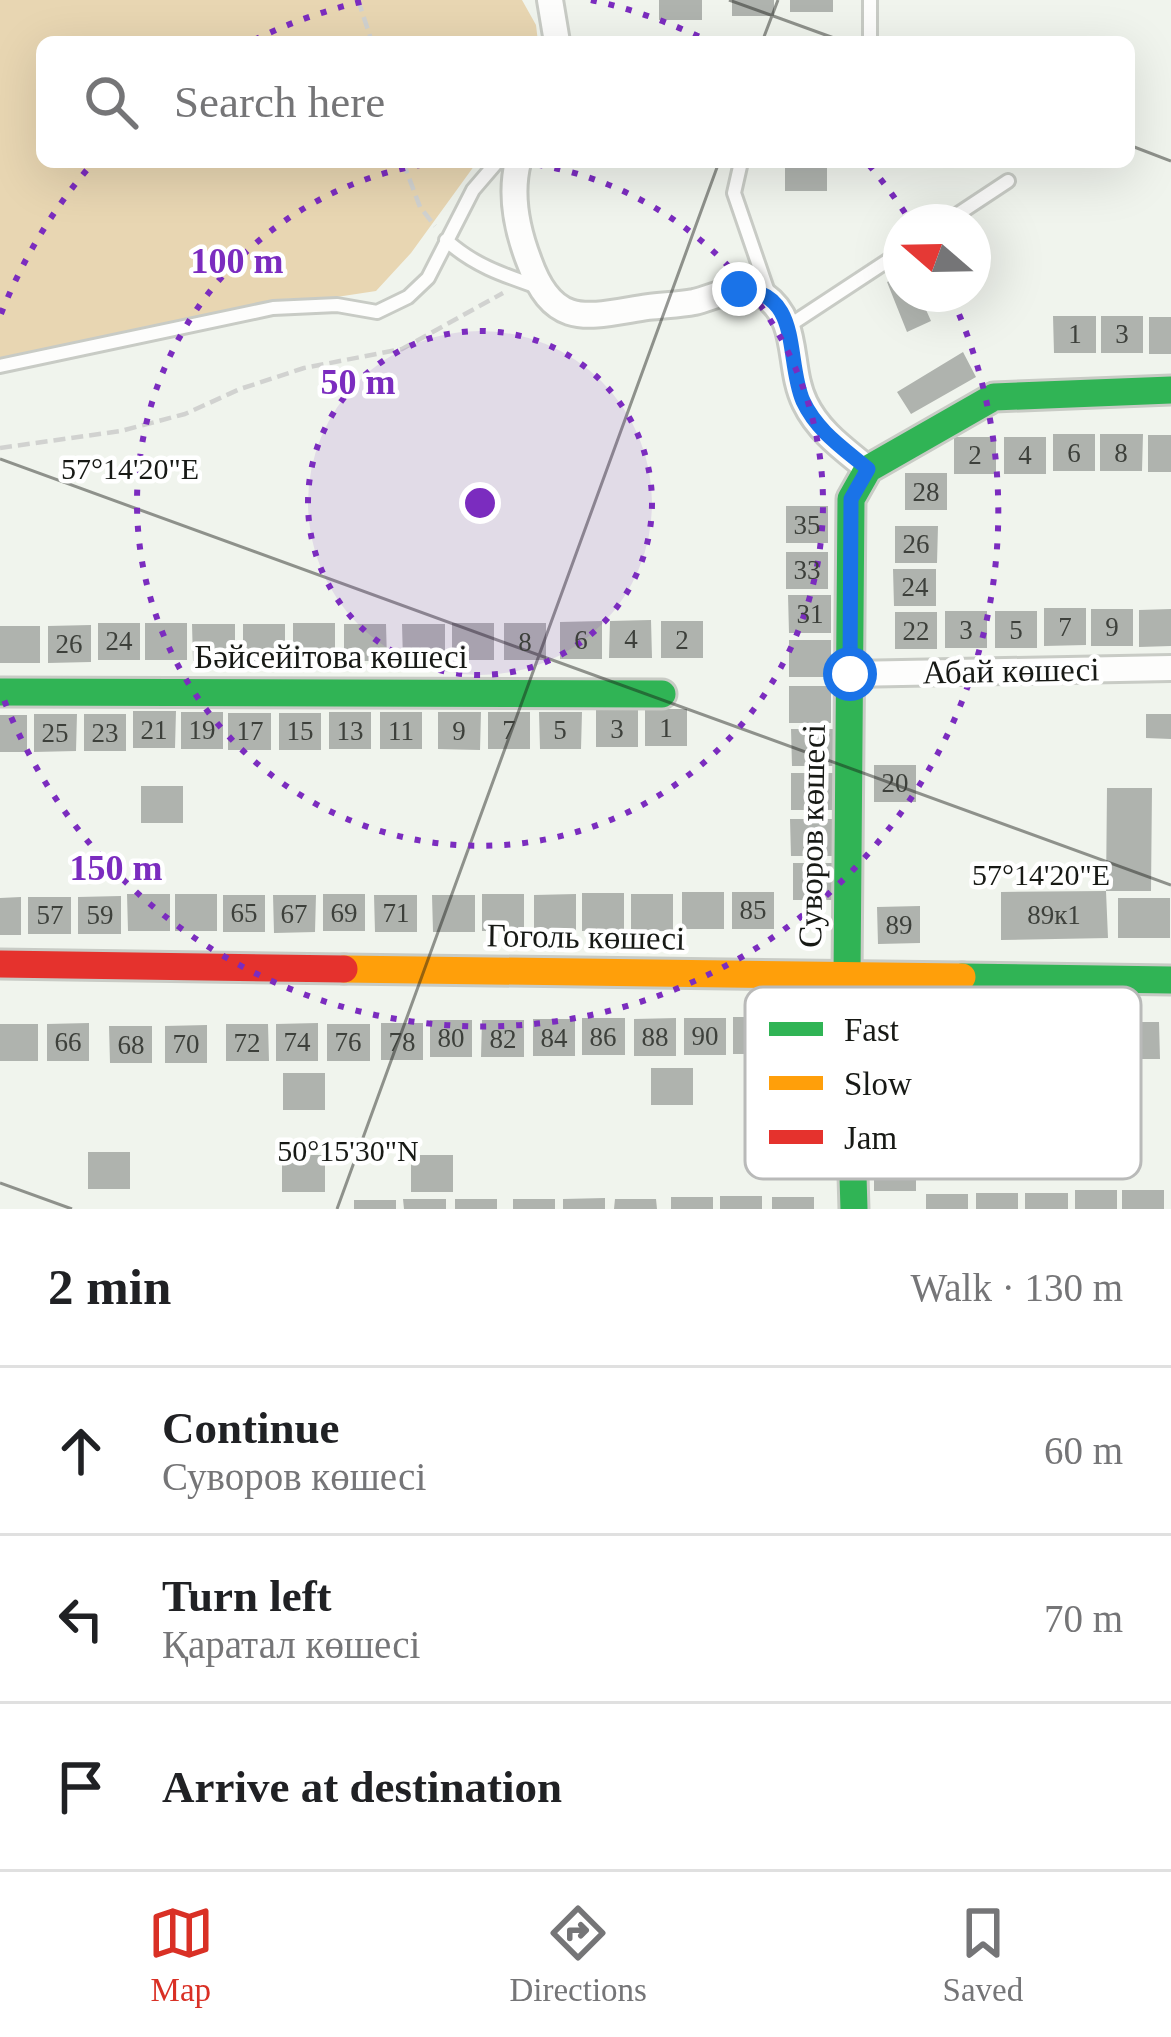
<!DOCTYPE html>
<html lang="en">
<head>
<meta charset="utf-8">
<style>
  :root { --surface:#fff; --page:#f2f2f2; --text:#202124; --muted:#757577; --line:#e0e0e0; --accent:#d93025 }
  body { margin:0; font-family:"Times New Roman",serif; background:var(--page); color:var(--text) }
  .compass { position:absolute; left:883px; top:204px; width:108px; height:108px; border-radius:50%; background:var(--surface); box-shadow:0 12px 48px #0002; rotate:290deg }
  .stop { position:absolute; width:36px; height:36px; margin:-27px; border:9px solid #1a73e8; border-radius:50%; background:#fff }
  .stop.end { background:#1a73e8; border-color:#fff; box-shadow:0 3px 12px #0008 }
  .list { margin:0; padding:0; list-style:none }
  h2 { display:flex; justify-content:space-between; align-items:center; height:156px; margin:0; padding:0 48px; font-size:51px }
  h2 small { font-size:39px; font-weight:400; color:var(--muted) }
  .list li { display:grid; grid-template-columns:78px 1fr auto; gap:36px; align-items:center; box-sizing:border-box; height:168px; padding:0 48px; border-top:3px solid var(--line) }
  .list b { display:block; font-size:45px; white-space:nowrap }
  .list p { margin:0; font-size:39px; white-space:nowrap; color:var(--muted) }
  .list em { font-size:39px; font-style:normal; color:var(--muted) }
  .icon { flex:none; width:66px; height:66px; fill:none; stroke:currentColor; stroke-width:2; stroke-linecap:round; stroke-linejoin:round }
  .map { position:relative; flex:none; width:1171px; height:1209px; overflow:hidden }
  .search { position:absolute; background:var(--surface); box-shadow:0 12px 48px #0002; left:36px; right:36px; top:36px; height:132px; display:flex; align-items:center; gap:30px; box-sizing:border-box; padding:0 42px; border-radius:18px; color:var(--muted); font-size:45px }
  .sheet { height:660px; background:var(--surface) }
  nav { display:flex; justify-content:space-around; align-items:center; box-sizing:border-box; height:168px; border-top:3px solid var(--line); background:var(--surface); font-size:33px; color:var(--muted) }
  nav a { display:grid; justify-items:center; gap:6px }
  nav .on { color:var(--accent) }
  .map>svg:first-child { display:block }
</style>
</head>
<body>
<div class="map">
<svg width="1171" height="1209" viewBox="0 0 1171 1209">
  <rect width="100%" height="100%" fill="#f0f4ed"/>
  <path fill="#e8d6b2" d="M0,0H522L536,25L538,42H42V162H477L411,253L376,291L330,298L282,299L0,361Z"/>
  <path fill="#afb3ae" d="M659,0H702V20H659Z
    M732,0H774V16H732Z
    M790,0H833V12H790Z
    M785,162H827V191H785Z
    M901,275V294H919L931,321L907,332L887,282Z
    M1053,316H1096V353H1054Z
    M1101,316H1143V353H1101Z
    M1149,317H1171V354H1149Z
    M963,352L976,377L911,414L897,392Z
    M1053,434H1095V471H1053Z
    M1100,434H1143L1142,471H1100Z
    M1148,435H1171V472H1148Z
    M954,437H996V474H954Z
    M1004,437H1046V474H1004Z
    M905,473H947V510H905Z
    M786,506H828V543H786Z
    M895,526H938L937,563H895Z
    M786,552H828V589H786Z
    M893,569H936V606H894Z
    M788,595H831V633H789Z
    M1044,608H1086V645L1044,646Z
    M1091,609H1133V646H1091Z
    M1171,609V646L1139,647V610Z
    M945,611H987V648H945Z
    M995,611H1037V648H995Z
    M895,612H937V649H895Z
    M651,620L652,658H609L610,621Z
    M602,621V659H560V622Z
    M661,621H703V658H661Z
    M98,623H140V660H98Z
    M145,623H187V660H145Z
    M293,623H335V660H293Z
    M452,623H494V660H452Z
    M504,623H546V660H504Z
    M192,624H235V661H193Z
    M243,624H285V661H243Z
    M344,624H386L387,661H344Z
    M402,624H445V661H403Z
    M91,625V662L48,663V626Z
    M0,626H40V663H0Z
    M789,640H831V677H789Z
    M789,686H831V723H789Z
    M645,709H687V746H645Z
    M596,710H638V747H596Z
    M133,711H176L175,748H133Z
    M181,712H223V749H181Z
    M329,712H371V749H329Z
    M380,712H422V749H380Z
    M438,712H481L480,750L438,749Z
    M488,712H530V749H488Z
    M539,712H582L581,749H540Z
    M228,713H271V750H228Z
    M279,713H321V750H279Z
    M34,714H77L76,751L34,752Z
    M84,714H126V751H84Z
    M1146,714H1171V739L1146,738Z
    M0,715H27V752H0Z
    M791,729H833V766H792Z
    M874,765H916V802H874Z
    M791,773H833V810H791Z
    M141,786H183V823H141Z
    M1107,788H1152L1151,891H1106Z
    M790,819H833V856H791Z
    M793,863H836V900H793Z
    M1106,891L1108,938L1001,940V892Z
    M682,892H724V929H682Z
    M732,892H774V929H732Z
    M582,893H624V930L582,931Z
    M127,894H170V931H128Z
    M175,894H217V931H175Z
    M323,894H365V931H323Z
    M482,894H524V931H482Z
    M576,894V931L534,932V895Z
    M631,894H673V931H631Z
    M223,895H265V932H223Z
    M273,895H316L315,932L274,933Z
    M374,895H417V932H375Z
    M432,895H475V932H433Z
    M121,896V934H78V897Z
    M21,897V935H0V898Z
    M28,897H71V934H28Z
    M1118,898H1170V938H1118Z
    M920,906V943L878,944L877,907Z
    M733,1017H775V1054H733Z
    M582,1018H625V1055H582Z
    M676,1018V1056H634V1019Z
    M684,1018H726V1055H684Z
    M533,1019H575V1056H533Z
    M430,1020H472V1057H430Z
    M482,1020H524V1057H481Z
    M1117,1022H1159L1160,1059H1117Z
    M89,1023V1061H47V1024Z
    M318,1023V1061H276V1024Z
    M381,1023H423V1060H381Z
    M0,1024H38V1061H0Z
    M226,1024H268L269,1061H226Z
    M327,1024H370V1061H327Z
    M207,1025V1063H165V1026Z
    M109,1026H152V1063H110Z
    M651,1068H693V1105H651Z
    M283,1073H325V1110H283Z
    M88,1152H130V1189H88Z
    M874,1154H916V1191H874Z
    M282,1155H325V1192H282Z
    M411,1155H453V1192H411Z
    M1075,1190H1117V1209H1075Z
    M1122,1190H1164V1209H1122Z
    M976,1193H1018V1209H976Z
    M1025,1193H1068V1209H1025Z
    M926,1194H968V1209H926Z
    M720,1196H762V1209H720Z
    M671,1197H713V1209H671Z
    M772,1197H814V1209H772Z
    M605,1198V1209H563V1199Z
    M403,1199H446V1209H404Z
    M455,1199H497V1209H455Z
    M513,1199H555V1209H513Z
    M615,1199H656L657,1209H614Z
    M354,1200H396V1209H354Z"/>
  <g fill="none" stroke-linecap="round" stroke-linejoin="round">
    <defs>
      <path id="lane" d="M870,0V42
        M741,162L734,193L768,292
        M946,222L1008,181
        M446,240C473,265 503,275 538,287
        M790,325L901,252
        M0,366L273,308L337,305L377,312L408,297L428,278L473,190L497,162"/>
      <path id="street" d="M550,0L557,42
        M518,162C510,194 517,230 529,261C554,331 589,316 648,307C663,305 679,305 694,302C716,297 743,280 764,295C801,321 787,367 805,403C819,432 844,449 868,469
        M850,674L1171,668"/>
      <path id="fast" d="M0,692L662,694
        M962,977L1171,980
        M854,1209L847,977L851,499L868,469L994,397L1171,390"/>
      <path id="slow" d="M344,969L962,977"/>
      <path id="jam" d="M0,964L344,969"/>
    </defs>
    <use href="#lane" stroke="#c8cbc5" stroke-width="18"/>
    <use href="#street" stroke="#c8cbc5" stroke-width="30"/>
    <use href="#fast" stroke="#c8cbc5" stroke-width="33"/>
    <use href="#slow" stroke="#c8cbc5" stroke-width="33"/>
    <use href="#jam" stroke="#c8cbc5" stroke-width="33"/>
    <path stroke="#d1d2d0" stroke-width="4.5" stroke-dasharray="12 6" stroke-linecap="butt" d="M358,0L372,42
      M403,162L420,207L435,226
      M0,448L121,431L185,414L240,389L304,368L402,349L503,293"/>
    <use href="#lane" stroke="#fdfdfc" stroke-width="12"/>
    <use href="#street" stroke="#fdfdfc" stroke-width="24"/>
    <use href="#fast" stroke="#30b455" stroke-width="27"/>
    <use href="#slow" stroke="#ff9f0a" stroke-width="27"/>
    <use href="#jam" stroke="#e5322d" stroke-width="27"/>
  </g>
  <g fill="none" stroke-linecap="round" stroke-linejoin="round">
    <path stroke="#1a73e8" stroke-width="15" d="M739,289C803,292 785,359 803,401C817,431 843,448 868,469L851,499L850,674"/>
  </g>
  <path fill="none" stroke="#171915" stroke-width="3" stroke-opacity="0.45" d="M729,0L845,42M762,42L778,0M1129,145L1171,161M0,459L1171,885M0,1183L72,1209M337,1209L719,162"/>
  <circle cx="480" cy="503" r="172" fill="#7b2cbf" fill-opacity=".12"/>
  <g fill="none" stroke="#7b2cbf" stroke-width="6" stroke-dasharray="6 12">
    <circle cx="480" cy="503" r="172"/>
    <path d="M519 162A343 343 0 1 1 441 162"/>
    <path d="M1 314A515 515 0 0 1 91 165M254 40A515 515 0 0 1 369 0M591 0A515 515 0 0 1 706 40M869 165A515 515 0 0 1 909 219M952 298A515 515 0 1 1 1 692"/>
  </g>
  <g text-anchor="middle" dominant-baseline="central" stroke-width="9" stroke-linejoin="round" paint-order="stroke">
    <g font-size="27" fill="#3d403b">
      <text x="1075" y="334">1</text>
      <text x="1122" y="334">3</text>
      <text x="1074" y="453">6</text>
      <text x="1121" y="453">8</text>
      <text x="975" y="455">2</text>
      <text x="1025" y="455">4</text>
      <text x="926" y="492">28</text>
      <text x="807" y="525">35</text>
      <text x="916" y="544">26</text>
      <text x="807" y="570">33</text>
      <text x="915" y="587">24</text>
      <text x="810" y="614">31</text>
      <text x="1065" y="627">7</text>
      <text x="1112" y="627">9</text>
      <text x="966" y="630">3</text>
      <text x="1016" y="630">5</text>
      <text x="916" y="631">22</text>
      <text x="631" y="639">4</text>
      <text x="581" y="640">6</text>
      <text x="682" y="640">2</text>
      <text x="119" y="641">24</text>
      <text x="525" y="642">8</text>
      <text x="69" y="644">26</text>
      <text x="666" y="728">1</text>
      <text x="617" y="729">3</text>
      <text x="154" y="730">21</text>
      <text x="202" y="730">19</text>
      <text x="509" y="730">7</text>
      <text x="560" y="730">5</text>
      <text x="250" y="731">17</text>
      <text x="300" y="731">15</text>
      <text x="350" y="731">13</text>
      <text x="401" y="731">11</text>
      <text x="459" y="731">9</text>
      <text x="55" y="733">25</text>
      <text x="105" y="733">23</text>
      <text x="895" y="783">20</text>
      <text x="753" y="910">85</text>
      <text x="244" y="913">65</text>
      <text x="344" y="913">69</text>
      <text x="396" y="913">71</text>
      <text x="294" y="914">67</text>
      <text x="50" y="915">57</text>
      <text x="100" y="915">59</text>
      <text x="1054" y="915">89к1</text>
      <text x="899" y="925">89</text>
      <text x="705" y="1036">90</text>
      <text x="603" y="1037">86</text>
      <text x="655" y="1037">88</text>
      <text x="451" y="1038">80</text>
      <text x="554" y="1038">84</text>
      <text x="503" y="1039">82</text>
      <text x="68" y="1042">66</text>
      <text x="297" y="1042">74</text>
      <text x="348" y="1042">76</text>
      <text x="402" y="1042">78</text>
      <text x="247" y="1043">72</text>
      <text x="186" y="1044">70</text>
      <text x="131" y="1045">68</text>
    </g>
    <g font-size="33" fill="#171915" stroke="#fff">
      <text x="331" y="657">Бәйсейітова көшесі</text>
      <text transform="translate(1011 671) rotate(-1)">Абай көшесі</text>
      <text transform="translate(812 836) rotate(-89)">Суворов көшесі</text>
      <text transform="translate(586 937) rotate(1)">Гоголь көшесі</text>
    </g>
  </g>
  <rect x="745" y="987" width="396" height="192" rx="18" fill="#fff" stroke="#b9bab9" stroke-width="3"/>
  <rect x="769" y="1022" width="54" height="14" fill="#30b455"/>
  <rect x="769" y="1076" width="54" height="14" fill="#ff9f0a"/>
  <rect x="769" y="1130" width="54" height="14" fill="#e5322d"/>
  <g font-size="33" fill="#171915">
    <text x="844" y="1041">Fast</text>
    <text x="844" y="1095">Slow</text>
    <text x="844" y="1149">Jam</text>
  </g>
  <g font-size="30" text-anchor="middle" fill="#171915" stroke="#fff" stroke-width="9" stroke-linejoin="round" paint-order="stroke">
    <text x="130" y="479">57°14'20"E</text>
    <text x="1041" y="885">57°14'20"E</text>
    <text x="348" y="1161">50°15'30"N</text>
  </g>
  <circle cx="480" cy="503" r="18" fill="#7b2cbf" stroke="#fff" stroke-width="6"/>
  <g font-size="36" text-anchor="middle" font-weight="bold" fill="#7b2cbf" stroke="#fff" stroke-width="9" stroke-linejoin="round" paint-order="stroke">
    <text x="237" y="273">100 m</text>
    <text x="358" y="394">50 m</text>
    <text x="116" y="880">150 m</text>
  </g>
</svg>
<svg class="compass" viewBox="-18 -18 36 36"><path d="M0-13l5 13h-10z" fill="#e53935"/><path d="M0 13l5-13h-10z" fill="#757577"/></svg>
<div class="stop" style="left:850px;top:674px"></div>
<div class="stop end" style="left:739px;top:289px"></div>
<div class="search"><svg class="icon" aria-label="search" viewBox="0 0 24 24"><circle cx="10" cy="10" r="6"/><path d="M15 15l6 6"/></svg>Search here</div>
</div>
<section class="sheet">
<h2>2 min<small>Walk · 130 m</small></h2>
<ul class="list">
<li><svg class="icon" aria-label="ahead" viewBox="0 0 24 24"><path d="M12 20V5M6 11l6-6 6 6"/></svg><div><b>Continue</b><p>Суворов көшесі</p></div><em>60 m</em></li>
<li><svg class="icon" aria-label="left" viewBox="0 0 24 24"><path d="M17 20v-9H6M10 6l-5 5 5 5"/></svg><div><b>Turn left</b><p>Қаратал көшесі</p></div><em>70 m</em></li>
<li><svg class="icon" aria-label="arrive" viewBox="0 0 24 24"><path d="M6 21V4h12l-3 4 3 4H6"/></svg><div><b>Arrive at destination</b></div></li>
</ul>
</section>
<nav>
<a class="on"><svg class="icon" aria-label="map" viewBox="0 0 24 24"><path d="M3 6l6-2 6 2 6-2v14l-6 2-6-2-6 2zM9 4v14M15 6v14"/></svg>Map</a>
<a><svg class="icon" aria-label="directions" viewBox="0 0 24 24"><path d="M12 3l9 9-9 9-9-9zM9 14v-3h6M13 9l2 2-2 2"/></svg>Directions</a>
<a><svg class="icon" aria-label="saved" viewBox="0 0 24 24"><path d="M7 4h10v16l-5-4-5 4z"/></svg>Saved</a>
</nav>
</body>
</html>
